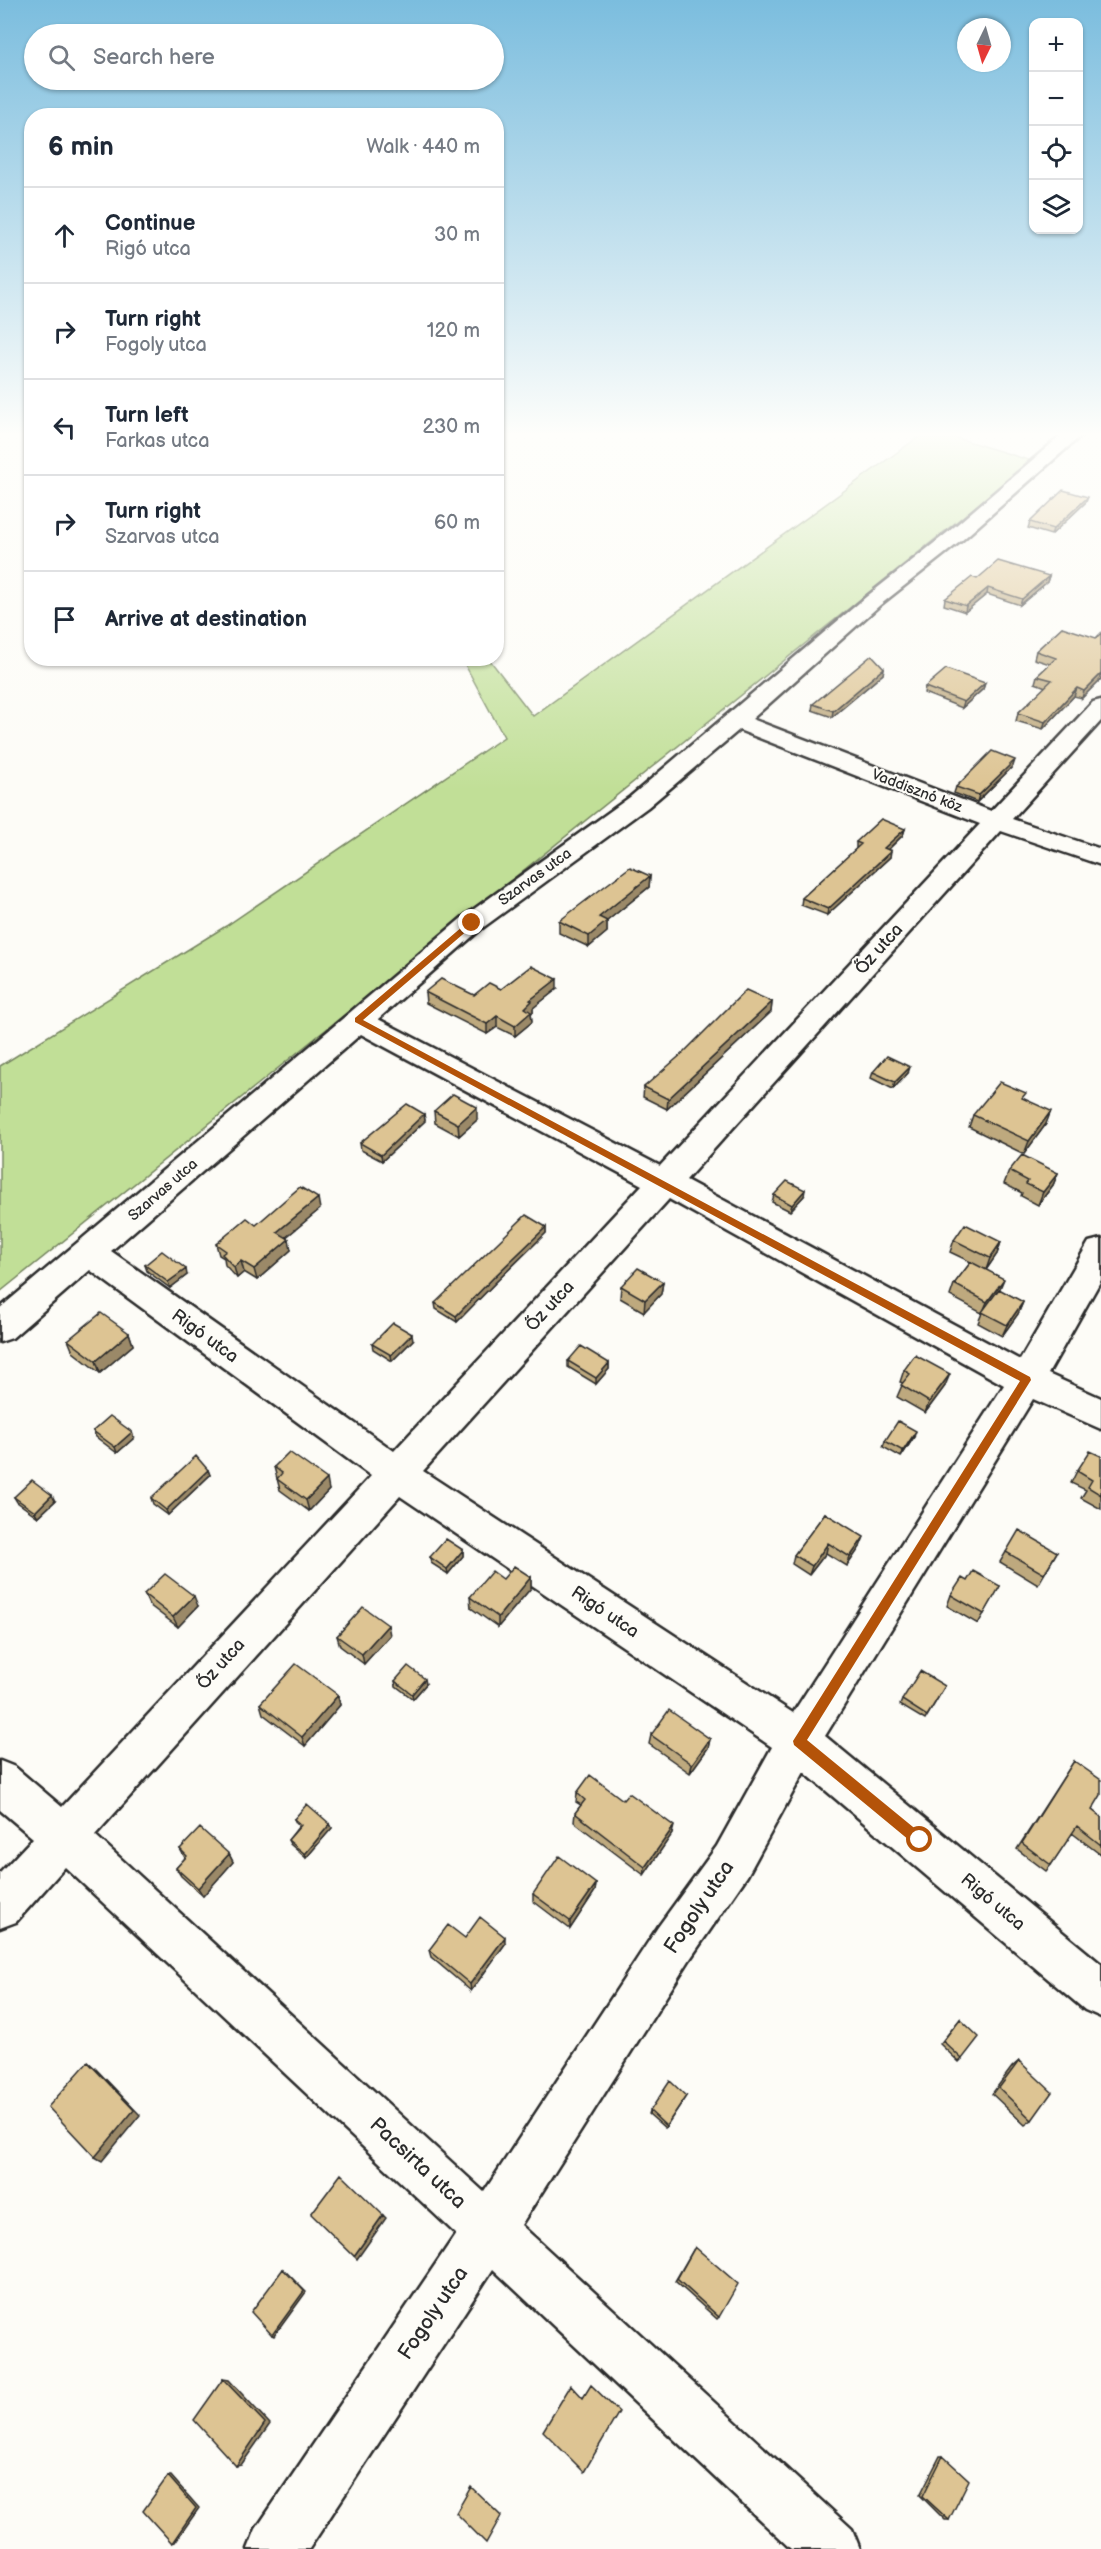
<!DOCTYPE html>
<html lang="en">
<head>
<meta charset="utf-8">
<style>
  :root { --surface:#fff; --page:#f2f2f3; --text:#1f2937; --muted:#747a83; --line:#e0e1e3 }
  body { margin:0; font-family:"Balsamiq Sans",sans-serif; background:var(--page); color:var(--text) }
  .controls { position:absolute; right:18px; top:18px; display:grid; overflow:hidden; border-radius:12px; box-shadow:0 2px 4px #0004 }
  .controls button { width:54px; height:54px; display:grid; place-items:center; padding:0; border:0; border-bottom:2px solid var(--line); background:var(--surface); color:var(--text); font:30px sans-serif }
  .compass { position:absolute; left:957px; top:18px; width:54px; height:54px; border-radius:50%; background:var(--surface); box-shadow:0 2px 4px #0004; rotate:185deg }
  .stop { position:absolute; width:18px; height:18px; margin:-14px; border:4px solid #b45309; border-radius:50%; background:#fff }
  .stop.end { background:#b45309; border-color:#fff; box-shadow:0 2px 6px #0008 }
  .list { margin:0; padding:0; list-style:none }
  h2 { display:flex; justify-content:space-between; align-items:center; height:78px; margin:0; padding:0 24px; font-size:26px }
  h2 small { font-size:20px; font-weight:400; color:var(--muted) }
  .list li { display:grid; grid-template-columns:39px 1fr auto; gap:18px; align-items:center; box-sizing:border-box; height:96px; padding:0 24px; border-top:2px solid var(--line) }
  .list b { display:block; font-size:22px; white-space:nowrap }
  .list p { margin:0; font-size:20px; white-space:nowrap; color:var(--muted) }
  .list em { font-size:20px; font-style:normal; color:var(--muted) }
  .icon { flex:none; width:33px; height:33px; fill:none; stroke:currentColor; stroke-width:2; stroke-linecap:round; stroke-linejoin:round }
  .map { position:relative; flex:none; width:1101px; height:2549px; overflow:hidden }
  .search { position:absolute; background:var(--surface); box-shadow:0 2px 4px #0004; left:24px; top:24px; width:480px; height:66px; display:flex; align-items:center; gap:15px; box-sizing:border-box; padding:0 21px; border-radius:33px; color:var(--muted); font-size:22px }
  .panel { position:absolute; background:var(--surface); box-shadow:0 2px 4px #0004; left:24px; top:108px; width:480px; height:558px; border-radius:24px }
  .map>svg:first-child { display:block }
</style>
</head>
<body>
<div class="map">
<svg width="1101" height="2549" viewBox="0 0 1101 2549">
  <rect width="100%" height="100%" fill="#fdfcf7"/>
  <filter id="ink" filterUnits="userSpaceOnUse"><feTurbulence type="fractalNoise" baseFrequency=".0167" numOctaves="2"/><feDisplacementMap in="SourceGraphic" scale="12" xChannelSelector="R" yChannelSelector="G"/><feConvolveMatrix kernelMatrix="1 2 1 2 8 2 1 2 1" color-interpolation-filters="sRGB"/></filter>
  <g filter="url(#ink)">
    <path fill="#c1df97" stroke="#768561" stroke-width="1.5" d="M924,433H941L1032,461L0,1292V1066L226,926L504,737L462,659H489L533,716Z"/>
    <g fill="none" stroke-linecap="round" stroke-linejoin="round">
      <defs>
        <path id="minor" d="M1064,433H1084L961,541L880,605L752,719L991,811L1093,702L1101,700V721L1012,819L1101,849V865L1001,831L686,1180L1020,1360L1089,1242L1101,1239V1280L1048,1374L1101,1398V1429L1033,1399L825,1736L1101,1964V2017L1085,2010L804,1772L747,1876L690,1959L521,2225L852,2529L860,2549H791L493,2269L309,2549H248L256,2529L456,2234L65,1867L16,1922L0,1928V1873L33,1838L0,1810V1761L15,1767L62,1807L371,1476L90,1270L12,1338L0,1342V1308L463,917L630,797L866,597L947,533ZM739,730L980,824L660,1166L378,1019L481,929L648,807ZM361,1034L642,1185L394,1451L111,1251ZM669,1199L1004,1385L793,1713L423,1471ZM400,1496L772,1747L717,1846L658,1927L484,2192L95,1835Z"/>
      </defs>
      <use href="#minor" stroke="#2b2b2b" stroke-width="5"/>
      <use href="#minor" fill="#fdfcf7" fill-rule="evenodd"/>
    </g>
    <path fill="#bea97e" stroke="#2b2b2b" stroke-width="1.5" d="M1086,502L1051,535L1028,528L1030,522Z
      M1049,576L1047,582L1020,605L987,594L965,612L944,605L945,599L977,579Z
      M1062,627L1101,679L1082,698L1074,696L1043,729L1016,721L1018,713L1046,687L1035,683L1037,676L1050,664L1034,659L1036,651Z
      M884,668L883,674L832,717L812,710L813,704Z
      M985,683L983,689L962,708L924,693L925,687Z
      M1013,766L977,802L954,793L956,787Z
      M905,829L903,835L888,850L890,857L827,915L801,905L802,898L856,849V842Z
      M650,876L649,887L607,921V932L589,947L559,933V921Z
      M501,989H557L533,1008V1012L531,1013L532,1022L515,1036L497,1027L487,1034L426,1003L425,992L474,995Z
      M772,1002L771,1012L667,1109L643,1097L644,1087Z
      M873,1072L908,1073L893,1089L871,1078Z
      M1024,1099L1046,1124L1024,1154L969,1127L973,1115Z
      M434,1111L477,1120L459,1136L435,1123Z
      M424,1114L425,1121L382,1161L361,1150L360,1143Z
      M1009,1171L1058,1173L1053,1185L1038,1205L1021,1196L1022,1193L1004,1184Z
      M774,1195L804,1196L790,1211L772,1202Z
      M320,1209L286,1237L291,1250L257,1280L244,1272L237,1278L225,1265L224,1258L219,1255L216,1244L256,1225Z
      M546,1227V1233L495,1283L457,1322L436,1309L435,1303Z
      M954,1240L1001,1242L997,1254L986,1270L999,1290L1023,1302L1018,1314L1002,1336L978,1323L982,1313L950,1296L954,1284L971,1262L950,1252Z
      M145,1265L187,1275L170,1288L147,1271Z
      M663,1282L661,1294L644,1312L620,1298L621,1286Z
      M129,1333L133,1345L100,1373L73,1352L68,1340Z
      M413,1340L392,1361L373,1349L372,1344Z
      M568,1361L609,1363V1369L596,1384L568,1367Z
      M904,1370L945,1386L925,1413L897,1397L903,1383L900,1382Z
      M93,1431L134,1438L117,1453L96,1437Z
      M914,1437L901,1457L883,1447L885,1441Z
      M1101,1456V1509L1081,1498L1086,1490L1071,1483L1077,1471Z
      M274,1467L329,1490L309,1511L280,1490Z
      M208,1470L210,1475L168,1515L153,1504L151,1498Z
      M14,1497L55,1501L38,1517L17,1502Z
      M825,1513L860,1547L847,1566L826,1553L809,1575L792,1564L794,1555Z
      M463,1550V1556L448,1574L431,1563L430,1557Z
      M1006,1552H1057L1038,1585L1000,1562Z
      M531,1577V1588L498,1627L471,1608L470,1597L503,1579Z
      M967,1581L1000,1586L978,1624L947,1606L951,1595Z
      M144,1594L198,1606L178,1627L149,1605Z
      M390,1635L364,1664L340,1646L337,1636Z
      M395,1681L426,1684L413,1699L396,1686Z
      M945,1686L925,1720L900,1705L902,1700Z
      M338,1695L340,1705L305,1746L263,1714L260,1704Z
      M651,1735L710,1739L708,1748L690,1773L649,1744Z
      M1074,1761L1092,1810L1101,1817V1855L1072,1833L1051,1865L1046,1871L1017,1849Z
      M577,1793L623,1800L672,1834L644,1875L574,1822L575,1813L581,1805L576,1802Z
      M294,1819L330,1824L332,1828L306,1858L290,1844L288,1840L299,1826L296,1823Z
      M180,1849L229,1854L233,1862L203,1896L181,1876L176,1868L185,1858Z
      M596,1884L595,1891L570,1929L533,1901V1894Z
      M465,1938L505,1944L471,1991L431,1957L429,1950Z
      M960,2019L962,2059L959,2062L940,2044Z
      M1019,2061L1032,2120L1025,2125L992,2094L1012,2067Z
      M686,2096L665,2128L649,2114L650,2111Z
      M693,2250L719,2317L717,2319L675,2281Z
      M940,2456H943L949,2520H945L920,2495Z"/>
    <path fill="#9b8967" stroke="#2b2b2b" stroke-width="1.5" d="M1088,497L1086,502L1051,535L1053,529Z
      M1049,576L1047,582L1020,605L1022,599Z
      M988,588L987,594L965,612L966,606Z
      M884,668L883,674L832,717L833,711Z
      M1101,674V679L1082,698L1084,691Z
      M985,683L983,689L962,708L964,702Z
      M1077,688L1074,696L1043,729L1045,722Z
      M1015,760L1013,766L977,802L979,795Z
      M905,829L903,835L883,854L884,848Z
      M891,851L890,857L827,915L828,909Z
      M650,876L649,887L607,921V932L589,947V936L599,917Z
      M557,979V989L533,1008V1012L531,1013L532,1022L515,1036V1026L530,1000Z
      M772,1002L771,1012L667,1109L668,1099Z
      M497,1016V1027L487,1034V1024Z
      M910,1067L908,1073L893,1089L895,1082Z
      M477,1107V1120L459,1136L458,1124Z
      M1051,1111L1046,1124L1024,1154L1029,1141Z
      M424,1114L425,1121L382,1161L381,1155Z
      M1058,1173L1053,1185L1038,1205L1043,1192Z
      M805,1190L804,1196L790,1211L792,1205Z
      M318,1198L320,1209L279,1243L277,1232Z
      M546,1227V1233L495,1283L457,1322L456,1316L494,1277Z
      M289,1239L291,1250L257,1280L254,1269Z
      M1001,1242L997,1254L986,1270L990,1258Z
      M241,1261L244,1272L237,1278L234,1267Z
      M186,1269L187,1275L170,1288L168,1282Z
      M1004,1279L999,1291L982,1314L987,1302Z
      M663,1282L661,1294L644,1312L645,1300Z
      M1023,1302L1018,1314L1002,1336L1007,1325Z
      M129,1333L133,1345L100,1373L96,1361Z
      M412,1334L413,1340L392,1361L391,1355Z
      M609,1363V1369L596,1384V1378Z
      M950,1374L945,1386L925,1413L929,1402Z
      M916,1431L914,1437L901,1457L903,1451Z
      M132,1432L134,1438L117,1453L115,1447Z
      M208,1470L210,1475L168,1515L166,1510Z
      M327,1479L329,1490L309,1511L306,1500Z
      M52,1495L55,1501L38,1517L35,1512Z
      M864,1537L860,1547L847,1566L850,1557Z
      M828,1543L826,1553L809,1575L812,1566Z
      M463,1550V1556L448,1574L447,1569Z
      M531,1577V1588L498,1627V1617Z
      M194,1596L198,1606L178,1627L173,1617Z
      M388,1625L390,1635L364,1664L362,1654Z
      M425,1679L426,1684L413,1699L412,1694Z
      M338,1695L340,1705L305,1746L302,1737Z
      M710,1739L708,1748L690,1773L692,1764Z
      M330,1824L332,1828L306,1858L305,1854Z
      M674,1826L672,1834L644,1875L645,1867Z
      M229,1854L233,1862L203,1896L198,1888Z
      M596,1884L595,1891L570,1929V1921Z
      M505,1937V1944L471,1991L470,1984Z
      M88,2062L95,2068L140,2115L102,2161L95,2157Z
      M383,2215L386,2218L357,2259L354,2256Z
      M283,2269L306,2292L274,2336L272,2335Z
      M223,2379L229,2380L270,2424L241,2465L236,2466Z
      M168,2476H171L199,2508L175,2542L172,2543Z"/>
    <path fill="#ddc493" stroke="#2b2b2b" stroke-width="1.5" d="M1063,490L1088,497L1053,529L1030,522Z
      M998,561L1049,576L1022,599L988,588L966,606L945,599L972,577L977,579Z
      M1062,627L1096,638L1101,633V674L1084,691L1077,688L1045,722L1018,713L1052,680L1037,676L1056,658L1036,651Z
      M872,655L884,668L833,711L813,704Z
      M946,669L985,683L964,702L925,687Z
      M992,751L1015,760L979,795L956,787Z
      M881,819L905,829L884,848L891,851L828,909L802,898L861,844L856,842Z
      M630,867L650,876L599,917L607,921L589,936L559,921Z
      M531,966L557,979L530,1000L532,1001L525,1008L531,1012L515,1026L497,1016L487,1024L425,992L441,979L474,995L489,983L501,989Z
      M746,990L772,1002L668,1099L644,1087L684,1052Z
      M887,1056L910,1067L895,1082L873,1072Z
      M1000,1082L1026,1093L1022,1098L1051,1111L1029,1141L973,1115Z
      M453,1094L477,1107L458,1124L434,1111Z
      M407,1104L424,1114L381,1155L360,1143Z
      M1022,1155L1058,1173L1043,1192L1026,1184L1028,1181L1009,1171Z
      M787,1181L805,1190L792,1205L774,1195Z
      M300,1187L318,1198L277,1232L289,1239L254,1269L241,1261L234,1267L222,1254L226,1251L216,1244L247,1218L256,1225Z
      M526,1215L546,1227L494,1277L456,1316L435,1303Z
      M965,1224L1001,1242L990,1258L954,1240Z
      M162,1251L186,1269L168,1282L145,1265Z
      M971,1262L1004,1279L987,1302L954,1284Z
      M638,1268L663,1282L645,1300L621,1286Z
      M999,1289L1023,1302L1007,1325L982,1312Z
      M101,1313L129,1333L96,1361L68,1340Z
      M393,1323L412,1334L391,1355L372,1344Z
      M581,1346L609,1363L596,1378L568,1361Z
      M915,1355L950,1374L929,1402L901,1385L910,1374L904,1370Z
      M110,1416L132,1432L115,1447L93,1431Z
      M898,1421L916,1431L903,1451L885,1441Z
      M1090,1451L1101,1456V1495L1088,1487L1092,1480L1077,1471Z
      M289,1452L327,1479L306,1500L277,1479L282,1473L274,1467Z
      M196,1456L208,1470L166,1510L151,1498Z
      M32,1480L52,1495L35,1512L14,1497Z
      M825,1513L864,1537L850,1557L828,1543L812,1566L794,1555Z
      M1019,1530L1057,1552L1044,1574L1006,1552Z
      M446,1539L463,1550L447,1569L430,1557Z
      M514,1566L531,1577L498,1617L470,1597L492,1571L503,1579Z
      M973,1571L1000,1586L984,1614L951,1595L962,1578L967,1581Z
      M165,1574L194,1596L173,1617L144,1594Z
      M363,1607L388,1625L362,1654L337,1636Z
      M296,1664L338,1695L302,1737L260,1704Z
      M408,1666L425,1679L412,1694L395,1681Z
      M920,1671L945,1686L927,1716L902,1700Z
      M669,1710L710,1739L692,1764L651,1735Z
      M1074,1761L1101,1780V1795L1092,1810L1101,1817V1845L1077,1826L1051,1865L1022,1843Z
      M590,1775L623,1800L629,1793L674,1826L645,1867L575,1813L585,1800L577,1793Z
      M307,1804L330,1824L305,1854L288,1840L301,1825L294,1819Z
      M200,1828L229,1854L198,1888L176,1868L187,1856L180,1849Z
      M559,1856L596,1884L570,1921L533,1894Z
      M480,1917L505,1937L470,1984L429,1950L448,1925L465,1938Z
      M960,2019L979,2037L962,2059L943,2041Z
      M1019,2061L1052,2092L1032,2120L999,2088Z
      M88,2062L134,2110L95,2157L48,2107Z
      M670,2081L686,2096L666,2126L650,2111Z
      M341,2174L383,2215L354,2256L311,2214Z
      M695,2247L738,2284L719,2317L677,2279Z
      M283,2269L304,2291L272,2335L251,2312Z
      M223,2379L265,2423L236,2466L194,2420Z
      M571,2385L583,2398L591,2385L619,2412L584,2472L543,2431Z
      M943,2456L969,2480L949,2520L923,2496Z
      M168,2476L196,2508L172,2543L143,2511Z
      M471,2487L501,2516L486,2543L456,2513Z"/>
  </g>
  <linearGradient id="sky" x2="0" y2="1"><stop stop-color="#7bbdde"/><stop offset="0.55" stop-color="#fefefb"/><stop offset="1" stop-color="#fefefb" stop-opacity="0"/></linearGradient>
  <rect width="1101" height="790" fill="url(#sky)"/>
  <path fill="#b45309" d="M469,921L476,923L363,1020L1030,1377L1031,1380L807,1740L924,1836L926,1840L924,1845L920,1847L915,1845L794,1745L793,1741L1020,1381L355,1022V1018Z"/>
  <g text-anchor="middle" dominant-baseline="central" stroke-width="4.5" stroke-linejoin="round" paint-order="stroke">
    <g font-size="15" fill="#2b2b2b" stroke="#fdfcf7">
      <text transform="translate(917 791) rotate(21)">Vaddisznó köz</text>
      <text transform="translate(535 877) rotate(-36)">Szarvas utca</text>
      <text transform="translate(163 1190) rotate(-41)">Szarvas utca</text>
    </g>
    <g font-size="18" fill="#2b2b2b" stroke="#fdfcf7">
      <text transform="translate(879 949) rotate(-48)">Őz utca</text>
      <text transform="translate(550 1306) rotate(-47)">Őz utca</text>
      <text transform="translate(205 1336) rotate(36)">Rigó utca</text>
      <text transform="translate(605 1612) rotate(34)">Rigó utca</text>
      <text transform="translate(221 1664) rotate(-48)">Őz utca</text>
      <text transform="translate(993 1902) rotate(40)">Rigó utca</text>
    </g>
    <g font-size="21" fill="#2b2b2b" stroke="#fdfcf7">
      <text transform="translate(699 1907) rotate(-56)">Fogoly utca</text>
      <text transform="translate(418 2163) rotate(43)">Pacsirta utca</text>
      <text transform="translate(433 2313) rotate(-56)">Fogoly utca</text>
    </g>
  </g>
</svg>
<div class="controls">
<button>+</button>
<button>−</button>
<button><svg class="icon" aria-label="locate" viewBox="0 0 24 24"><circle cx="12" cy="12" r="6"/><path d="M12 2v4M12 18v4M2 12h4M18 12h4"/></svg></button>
<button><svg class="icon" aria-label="layers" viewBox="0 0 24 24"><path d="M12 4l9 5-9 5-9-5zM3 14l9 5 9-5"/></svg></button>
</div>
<svg class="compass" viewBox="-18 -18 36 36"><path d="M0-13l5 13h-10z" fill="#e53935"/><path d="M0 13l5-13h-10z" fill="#747a83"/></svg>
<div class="stop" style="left:920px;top:1840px"></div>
<div class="stop end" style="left:472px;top:923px"></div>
<div class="search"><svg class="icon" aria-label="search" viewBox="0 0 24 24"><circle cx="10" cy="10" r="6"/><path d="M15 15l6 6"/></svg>Search here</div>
<section class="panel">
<h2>6 min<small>Walk · 440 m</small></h2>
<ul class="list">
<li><svg class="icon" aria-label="ahead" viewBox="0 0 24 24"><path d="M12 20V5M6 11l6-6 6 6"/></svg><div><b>Continue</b><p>Rigó utca</p></div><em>30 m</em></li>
<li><svg class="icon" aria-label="right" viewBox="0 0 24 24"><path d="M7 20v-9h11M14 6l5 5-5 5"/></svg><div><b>Turn right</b><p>Fogoly utca</p></div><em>120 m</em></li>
<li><svg class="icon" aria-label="left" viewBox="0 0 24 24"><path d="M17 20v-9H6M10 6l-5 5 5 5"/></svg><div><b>Turn left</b><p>Farkas utca</p></div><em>230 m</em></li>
<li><svg class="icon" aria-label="right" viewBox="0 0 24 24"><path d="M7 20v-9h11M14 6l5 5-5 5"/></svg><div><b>Turn right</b><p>Szarvas utca</p></div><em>60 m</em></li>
<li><svg class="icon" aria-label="arrive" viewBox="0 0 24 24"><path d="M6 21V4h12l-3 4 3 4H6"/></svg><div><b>Arrive at destination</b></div></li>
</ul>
</section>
</div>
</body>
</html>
